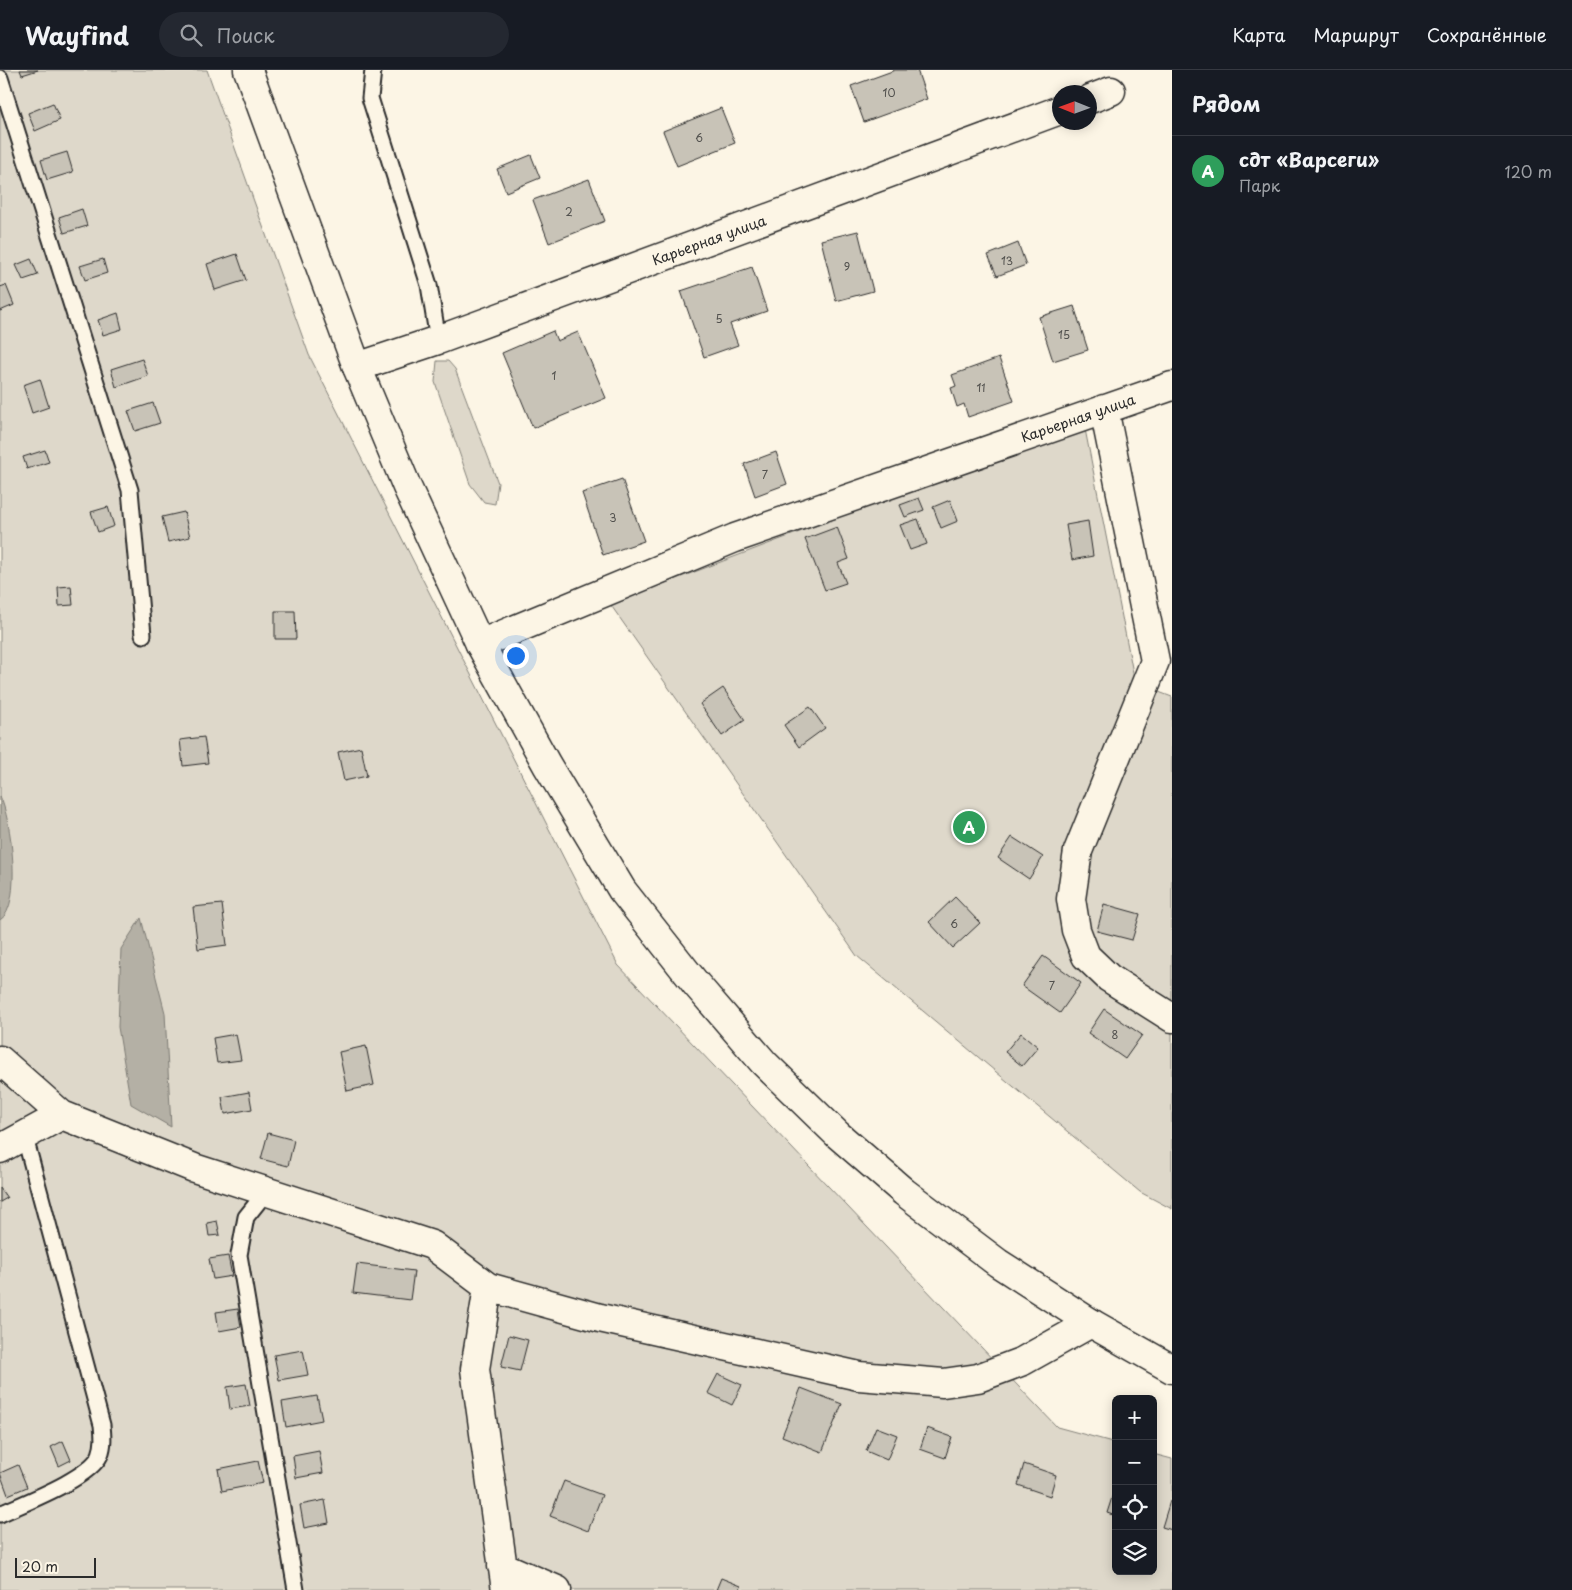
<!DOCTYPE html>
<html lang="ru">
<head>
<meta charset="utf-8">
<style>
  :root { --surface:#171b24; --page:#242831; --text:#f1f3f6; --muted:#9ea1a6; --line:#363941; --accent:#d1495b }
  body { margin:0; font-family:"Playpen Sans",sans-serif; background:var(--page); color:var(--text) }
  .controls { position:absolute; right:15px; bottom:15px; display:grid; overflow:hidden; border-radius:8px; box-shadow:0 2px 12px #0003 }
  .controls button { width:45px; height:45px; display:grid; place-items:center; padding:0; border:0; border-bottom:1px solid var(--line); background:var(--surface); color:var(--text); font:25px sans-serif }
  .compass { position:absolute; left:1052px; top:15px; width:45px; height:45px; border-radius:50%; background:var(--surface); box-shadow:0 2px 12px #0003; rotate:271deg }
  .scale { position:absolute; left:15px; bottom:12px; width:81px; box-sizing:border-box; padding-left:5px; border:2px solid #2b2b2b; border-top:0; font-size:14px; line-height:18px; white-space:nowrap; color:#2b2b2b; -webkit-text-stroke:4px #fcf5e5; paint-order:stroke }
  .you { position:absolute; left:515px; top:585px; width:18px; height:18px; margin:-12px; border:4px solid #fff; border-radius:50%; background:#1a73e8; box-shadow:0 0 0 8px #1a73e833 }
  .badge { display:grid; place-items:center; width:32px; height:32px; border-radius:50%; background:var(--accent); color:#fff; font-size:16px; font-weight:700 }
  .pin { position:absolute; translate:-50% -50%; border:2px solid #fff; box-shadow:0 1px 5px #0006 }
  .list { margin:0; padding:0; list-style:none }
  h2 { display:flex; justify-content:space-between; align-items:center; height:65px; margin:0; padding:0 20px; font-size:21px }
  h2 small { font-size:16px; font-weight:400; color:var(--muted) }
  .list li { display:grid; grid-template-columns:32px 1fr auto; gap:15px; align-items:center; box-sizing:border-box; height:70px; padding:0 20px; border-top:1px solid var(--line) }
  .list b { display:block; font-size:19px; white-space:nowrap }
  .list p { margin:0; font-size:16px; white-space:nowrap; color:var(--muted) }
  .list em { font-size:16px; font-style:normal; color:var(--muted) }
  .icon { flex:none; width:28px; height:28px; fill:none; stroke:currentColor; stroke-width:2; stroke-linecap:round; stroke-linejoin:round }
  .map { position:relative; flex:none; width:1172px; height:1520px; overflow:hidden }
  header { display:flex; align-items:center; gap:30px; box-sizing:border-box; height:70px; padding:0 25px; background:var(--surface); border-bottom:1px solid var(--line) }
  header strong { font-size:24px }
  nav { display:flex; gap:28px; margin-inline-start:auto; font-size:18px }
  .search { width:350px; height:45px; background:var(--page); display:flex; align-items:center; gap:12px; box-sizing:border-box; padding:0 18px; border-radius:28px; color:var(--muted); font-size:19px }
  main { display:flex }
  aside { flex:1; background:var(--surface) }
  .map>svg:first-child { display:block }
</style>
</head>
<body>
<header>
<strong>Wayfind</strong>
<div class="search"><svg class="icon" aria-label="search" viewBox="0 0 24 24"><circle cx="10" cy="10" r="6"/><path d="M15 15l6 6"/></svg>Поиск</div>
<nav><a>Карта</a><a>Маршрут</a><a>Сохранённые</a></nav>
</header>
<main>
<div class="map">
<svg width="1172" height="1520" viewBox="0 0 1172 1520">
  <rect width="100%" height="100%" fill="#fcf5e5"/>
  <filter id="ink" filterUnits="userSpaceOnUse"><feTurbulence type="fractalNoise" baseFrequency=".02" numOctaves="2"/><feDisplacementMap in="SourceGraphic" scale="10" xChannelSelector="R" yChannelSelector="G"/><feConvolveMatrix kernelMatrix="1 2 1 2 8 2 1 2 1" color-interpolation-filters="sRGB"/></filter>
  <g filter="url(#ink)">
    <path fill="#ded8ca" stroke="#84827a" d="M0,0H207L309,285L618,895L1057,1357L1116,1373V1501H1153V1384L1172,1389V1520H0Z
      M437,291H448L455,299L498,413L495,434L484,432L470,414L435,312Z
      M1084,354L1135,613L1172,627V1139L1140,1122L857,886L610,534Z"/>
    <path fill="#b4b0a5" stroke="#7d7b74" d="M0,726C11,748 23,836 0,850Z
      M141,848L165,943L171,1057L131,1034L118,957L121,879Z"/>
    <path fill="#c8c3b7" stroke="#2b2b2b" d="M20,0H38L22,5Z
      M895,0H917L927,29L864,52L851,16Z
      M53,33L60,50L35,61L28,43Z
      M721,38L735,73L677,96L663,61Z
      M67,82L73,102L47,110L41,90Z
      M531,85L540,108L506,122L497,99Z
      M589,109L605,151L549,173L533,130Z
      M82,139L87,156L64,163L59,147Z
      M858,161L873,221L836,231L821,170Z
      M1018,173L1026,195L997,206L988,185Z
      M237,184L246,210L215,220L207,194Z
      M31,189L38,205L23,210L16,195Z
      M103,189L107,203L85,210L80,196Z
      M752,197L767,241L730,254L738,275L704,287L681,221Z
      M6,215L14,235L0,241V217Z
      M1074,236L1088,280L1053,291L1039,247Z
      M118,243L122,259L103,265L98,250Z
      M553,261L557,271L578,262L606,328L533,358L502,283Z
      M999,288L1014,331L968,347L964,334L957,337L951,318L956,316L952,305Z
      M142,289L148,306L116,317L111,299Z
      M40,309L49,337L32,343L23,315Z
      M153,333L160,353L135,361L128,341Z
      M45,380L49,392L27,399L23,387Z
      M776,382L787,414L755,426L744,394Z
      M622,409L644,471L603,485L582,423Z
      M919,428L924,440L905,447L900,435Z
      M950,430L958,451L941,458L933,437Z
      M108,437L114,456L98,462L91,442Z
      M184,442L190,467L168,472L162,447Z
      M918,449L927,474L910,480L900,455Z
      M1088,451L1093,486L1072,490L1066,455Z
      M837,457L849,489L838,493L846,513L825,520L805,469Z
      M71,516L73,535L59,536L58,517Z
      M275,541H295L296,569H275Z
      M723,618L745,650L722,666L700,634Z
      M810,637L825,658L799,677L784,655Z
      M204,667L208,693L183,696L180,670Z
      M361,677L367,706L344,711L338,682Z
      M1012,767L1043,787L1029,809L998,788Z
      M955,827L980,853L953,878L929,852Z
      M222,834L227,875L198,879L193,837Z
      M1104,834L1140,844L1132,870L1097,861Z
      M1043,886L1081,913L1060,943L1022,916Z
      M1104,939L1142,965L1125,989L1088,963Z
      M1021,963L1038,977L1022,996L1005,982Z
      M236,964L241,990L217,993L213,968Z
      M366,976L374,1015L347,1021L339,982Z
      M249,1022L252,1039L225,1044L222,1027Z
      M268,1063L294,1070L288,1096L261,1089Z
      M0,1118L7,1128L0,1132Z
      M217,1151L220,1165L209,1166L207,1153Z
      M228,1186L232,1206L213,1209L209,1189Z
      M357,1194L414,1201L410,1230L353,1223Z
      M238,1239L241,1257L219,1261L216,1242Z
      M509,1265L528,1270L520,1301L501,1297Z
      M303,1280L308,1305L279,1310L274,1285Z
      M718,1304L742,1315L732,1335L708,1323Z
      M246,1314L250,1336L230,1339L227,1317Z
      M801,1318L842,1334L822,1382L782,1366Z
      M317,1326L322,1350L286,1357L282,1332Z
      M876,1357L897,1365L887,1390L866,1381Z
      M927,1358L952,1367L945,1388L920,1379Z
      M63,1371L71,1390L59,1396L51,1377Z
      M319,1381L323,1403L296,1408L293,1386Z
      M258,1391L263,1413L222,1421L218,1399Z
      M1024,1394L1056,1405L1050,1426L1018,1415Z
      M18,1395L27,1417L8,1425L0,1403Z
      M564,1411L602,1425L588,1461L550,1446Z
      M1116,1415V1446L1107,1443Z
      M325,1430L329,1453L304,1458L300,1435Z
      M1170,1431L1172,1432V1460L1162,1457Z
      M721,1508L741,1516L740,1520H716Z"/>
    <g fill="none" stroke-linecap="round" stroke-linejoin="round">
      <defs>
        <path id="lane" d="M373,0L370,28L429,215L438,270
          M0,8L130,420L143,565
          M266,1122L246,1147L239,1185L296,1520
          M0,1444C24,1433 90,1408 100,1385C104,1375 103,1365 102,1355L24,1064"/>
        <path id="street" d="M1090,29L1111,21
          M357,297L438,270L1060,40
          M1104,339L1155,591L1078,781L1071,829L1076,860L1086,886L1109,908L1172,948
          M480,574L735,468L1172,316
          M0,990L62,1045L194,1098L432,1175L488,1217L600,1248L859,1306L943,1313L978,1308L1023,1291L1091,1253
          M0,1079L62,1045
          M488,1217L475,1299L506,1520
          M502,1496L557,1520"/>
        <path id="secondary" d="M248,0L357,297L407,417L480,574L547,695L622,820L696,914L764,993L838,1065L904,1122L998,1193L1091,1253L1172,1299"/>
      </defs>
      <use href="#lane" stroke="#2b2b2b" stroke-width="19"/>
      <use href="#street" stroke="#2b2b2b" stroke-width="31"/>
      <use href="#secondary" stroke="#2b2b2b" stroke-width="31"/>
      <use href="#lane" stroke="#fcf5e5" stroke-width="15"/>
      <use href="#street" stroke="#fcf5e5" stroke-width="28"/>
      <use href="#secondary" stroke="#fcf5e5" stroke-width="28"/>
    </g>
  </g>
  <g text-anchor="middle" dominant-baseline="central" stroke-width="4" stroke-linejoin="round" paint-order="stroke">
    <g font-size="11" fill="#52514e">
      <text x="889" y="22">10</text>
      <text x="699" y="67">6</text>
      <text x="569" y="141">2</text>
      <text x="1007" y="190">13</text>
      <text x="847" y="196">9</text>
      <text x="719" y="248">5</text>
      <text x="1064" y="264">15</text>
      <text x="554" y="305">1</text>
      <text x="981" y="317">11</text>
      <text x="765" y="404">7</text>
      <text x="613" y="447">3</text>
      <text x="954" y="853">6</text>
      <text x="1052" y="915">7</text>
      <text x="1115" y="964">8</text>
    </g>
    <g font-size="14" fill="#2b2b2b" stroke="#fcf5e5">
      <text transform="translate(709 170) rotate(-20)">Карьерная улица</text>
      <text transform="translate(1078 348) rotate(-19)">Карьерная улица</text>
    </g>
  </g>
</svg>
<div class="controls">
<button>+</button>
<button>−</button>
<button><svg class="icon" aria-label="locate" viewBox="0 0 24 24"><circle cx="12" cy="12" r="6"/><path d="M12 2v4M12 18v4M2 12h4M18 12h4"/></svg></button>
<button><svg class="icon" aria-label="layers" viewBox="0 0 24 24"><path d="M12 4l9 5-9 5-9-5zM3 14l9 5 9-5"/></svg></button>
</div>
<svg class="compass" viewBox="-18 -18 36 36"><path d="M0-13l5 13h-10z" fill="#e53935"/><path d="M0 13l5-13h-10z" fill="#9ea1a6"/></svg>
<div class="scale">20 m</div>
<div class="you"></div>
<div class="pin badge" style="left:969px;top:757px;background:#2e9e5b">A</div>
</div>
<aside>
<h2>Рядом<small></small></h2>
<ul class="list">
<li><span class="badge" style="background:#2e9e5b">A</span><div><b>сдт «Варсеги»</b><p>Парк</p></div><em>120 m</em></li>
</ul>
</aside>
</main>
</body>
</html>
